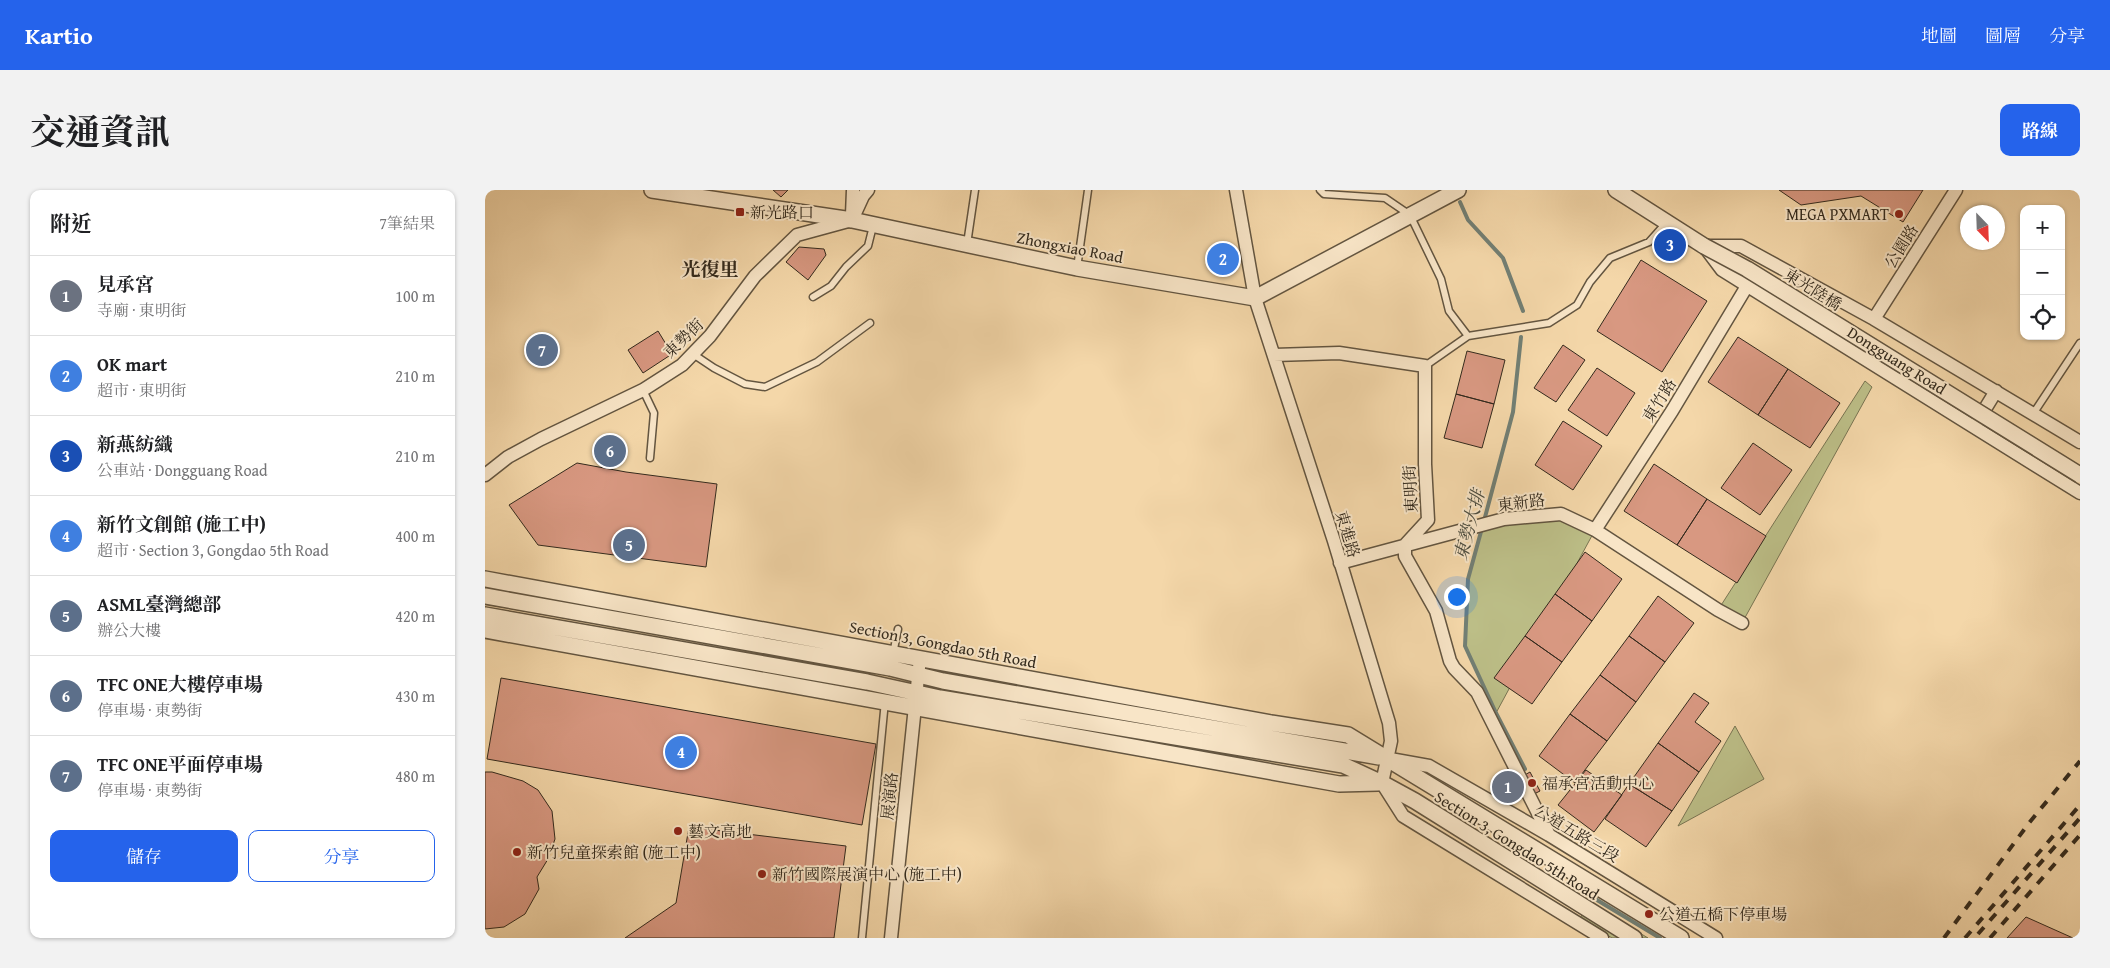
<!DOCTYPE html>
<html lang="zh-TW">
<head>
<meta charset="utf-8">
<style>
  :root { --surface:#fff; --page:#f2f2f2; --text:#202124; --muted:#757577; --line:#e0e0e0; --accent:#2563eb }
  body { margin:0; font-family:"Gentium Book Plus","Noto Serif TC",serif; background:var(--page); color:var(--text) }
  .controls { position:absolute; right:15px; top:15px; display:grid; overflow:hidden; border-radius:10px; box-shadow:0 1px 4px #0004 }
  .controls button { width:45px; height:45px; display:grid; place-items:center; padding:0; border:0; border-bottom:1px solid var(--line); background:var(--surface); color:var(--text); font:25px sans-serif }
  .compass { position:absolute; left:1475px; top:15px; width:45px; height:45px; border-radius:50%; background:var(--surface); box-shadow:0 1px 4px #0004; rotate:157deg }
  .you { position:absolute; left:971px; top:406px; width:18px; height:18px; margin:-12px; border:4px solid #fff; border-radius:50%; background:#1a73e8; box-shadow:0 0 0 8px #1a73e833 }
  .badge { display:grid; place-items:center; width:32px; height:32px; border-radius:50%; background:var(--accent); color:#fff; font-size:16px; font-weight:700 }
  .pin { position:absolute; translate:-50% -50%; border:2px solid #fff; box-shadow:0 1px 5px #0006 }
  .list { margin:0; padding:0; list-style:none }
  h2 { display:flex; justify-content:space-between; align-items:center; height:65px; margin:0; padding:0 20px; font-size:21px }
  h2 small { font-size:16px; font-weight:400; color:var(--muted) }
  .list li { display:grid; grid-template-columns:32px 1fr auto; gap:15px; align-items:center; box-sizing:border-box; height:80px; padding:0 20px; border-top:1px solid var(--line) }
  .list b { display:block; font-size:19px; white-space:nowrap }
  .list p { margin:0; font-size:16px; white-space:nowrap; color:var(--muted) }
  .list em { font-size:16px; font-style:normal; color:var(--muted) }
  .actions { display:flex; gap:10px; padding:15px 20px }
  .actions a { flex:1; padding:11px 0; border:1px solid var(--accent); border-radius:10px; text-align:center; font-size:18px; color:var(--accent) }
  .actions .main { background:var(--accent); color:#fff }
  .icon { flex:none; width:28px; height:28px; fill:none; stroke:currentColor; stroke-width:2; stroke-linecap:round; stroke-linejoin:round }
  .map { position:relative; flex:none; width:1595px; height:748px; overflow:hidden; border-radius:10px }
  header { display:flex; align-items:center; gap:30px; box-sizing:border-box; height:70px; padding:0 25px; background:var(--accent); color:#fff }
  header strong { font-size:24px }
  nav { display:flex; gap:28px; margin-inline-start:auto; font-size:18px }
  .intro { display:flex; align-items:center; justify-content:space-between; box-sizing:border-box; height:120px; padding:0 30px }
  h1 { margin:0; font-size:35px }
  .button { padding:12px 22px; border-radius:10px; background:var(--accent); color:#fff; font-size:18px; font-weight:700 }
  main { display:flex; gap:30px; padding:0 30px }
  aside { flex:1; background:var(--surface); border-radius:10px; box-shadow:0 1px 4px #0004 }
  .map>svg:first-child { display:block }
</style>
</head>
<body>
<header>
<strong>Kartio</strong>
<nav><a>地圖</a><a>圖層</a><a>分享</a></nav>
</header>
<div class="intro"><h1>交通資訊</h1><a class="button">路線</a></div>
<main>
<aside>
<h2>附近<small>7筆結果</small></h2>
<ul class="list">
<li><span class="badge" style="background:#6b7280">1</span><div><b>見承宮</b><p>寺廟 · 東明街</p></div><em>100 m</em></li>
<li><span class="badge" style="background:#3f7fe0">2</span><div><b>OK mart</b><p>超市 · 東明街</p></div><em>210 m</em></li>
<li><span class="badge" style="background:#1a4fb4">3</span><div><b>新燕紡織</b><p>公車站 · Dongguang Road</p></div><em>210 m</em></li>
<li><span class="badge" style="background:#3f7fe0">4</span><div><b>新竹文創館 (施工中)</b><p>超市 · Section 3, Gongdao 5th Road</p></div><em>400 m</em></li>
<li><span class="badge" style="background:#5c6f8a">5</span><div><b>ASML臺灣總部</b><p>辦公大樓</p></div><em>420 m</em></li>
<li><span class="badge" style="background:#5c6f8a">6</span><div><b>TFC ONE大樓停車場</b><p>停車場 · 東勢街</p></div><em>430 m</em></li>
<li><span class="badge" style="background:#5c6f8a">7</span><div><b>TFC ONE平面停車場</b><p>停車場 · 東勢街</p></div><em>480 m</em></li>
</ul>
<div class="actions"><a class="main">儲存</a><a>分享</a></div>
</aside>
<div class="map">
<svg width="1595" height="748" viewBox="0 0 1595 748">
  <rect width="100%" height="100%" fill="#f4d7a9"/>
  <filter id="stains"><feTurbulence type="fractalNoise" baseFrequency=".004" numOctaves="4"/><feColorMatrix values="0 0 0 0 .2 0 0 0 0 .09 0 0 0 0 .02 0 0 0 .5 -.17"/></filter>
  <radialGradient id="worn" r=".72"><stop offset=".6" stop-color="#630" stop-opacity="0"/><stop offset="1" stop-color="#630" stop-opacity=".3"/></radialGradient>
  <path fill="#bcbe87" stroke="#787452" d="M1380,191L1387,197L1257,433L1233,420Z
    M1076,324L1110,340L1011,523L980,456L983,389L998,335Z
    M1250,536L1279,589L1193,636Z
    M1105,713L1163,748H1127L1095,728Z"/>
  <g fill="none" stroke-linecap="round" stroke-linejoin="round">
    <path stroke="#727f74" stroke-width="4" d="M975,12L983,30L1018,68L1038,121
      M999,331L1028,222L1036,147
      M997,338L983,389L980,456L1011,523L1040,579
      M1102,704L1175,748"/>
  </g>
  <path fill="#d89881" stroke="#332a1d" d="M288,0H303L296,7Z
    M1294,0H1438L1418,32L1376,6L1316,15Z
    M314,57L339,59L341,65L323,90L301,72Z
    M1156,70L1222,111L1177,182L1112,141Z
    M173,141L187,164L158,183L143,160Z
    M1253,147L1303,179L1273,225L1223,192Z
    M1078,155L1100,170L1071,212L1049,198Z
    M982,161L1020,170L1009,214L971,204Z
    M1112,178L1150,203L1122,246L1083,220Z
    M1303,179L1355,213L1325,258L1273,225Z
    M971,204L1009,214L997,258L959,248Z
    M1078,231L1117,256L1088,300L1050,275Z
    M1268,253L1307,280L1275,325L1236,298Z
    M92,273L141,282L232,294L221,377L53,355L24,315Z
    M1169,274L1222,309L1192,355L1139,321Z
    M1222,309L1281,346L1252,393L1192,355Z
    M1100,362L1137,389L1107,431L1070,404Z
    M1070,404L1107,431L1077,472L1040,446Z
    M1173,406L1209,433L1180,472L1144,446Z
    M1040,446L1077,472L1047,514L1009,488Z
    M1144,446L1180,472L1151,512L1115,485Z
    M1115,485L1151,512L1122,551L1085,524Z
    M16,488L391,554L377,635L2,569Z
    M1209,503L1224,513L1210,532L1236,551L1214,582L1173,553Z
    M1085,524L1122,551L1090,593L1054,566Z
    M1173,553L1214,582L1187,621L1144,594Z
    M1101,580L1137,605L1109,642L1073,615Z
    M0,582H7L38,591L53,600L67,621L70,649L63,669L52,687L54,699L40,724L19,737L0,739Z
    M1045,582L1055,601L1049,604L1038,586Z
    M1025,589L1031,594L1022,605L1015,599Z
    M1144,594L1187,621L1161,657L1120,629Z
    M204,637L361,656L349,748H140L191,713Z
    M1541,727L1588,748H1522Z"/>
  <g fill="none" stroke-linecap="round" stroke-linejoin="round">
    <defs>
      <path id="service" d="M835,0L839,4L900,8L925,25L956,89L964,121L983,146
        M482,54L490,0
        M592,78L603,0
        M328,107L346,96L361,77L383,56L388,36
        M208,164L229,178L260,194L280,197L332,172L385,133
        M940,176L983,146L1064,133L1092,115L1105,92L1125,68L1164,52L1181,33
        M158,200L169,223L165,268
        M1548,224L1595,153
        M408,464L413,439
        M377,748L400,511"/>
      <path id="minor" d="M751,0L770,108L849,351L904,533L906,551L897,593L918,626L1117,748
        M367,25L368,0
        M1219,56L1237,80L1595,303
        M1219,56H1256L1389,129L1595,252
        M1389,129L1471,0
        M789,165L854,163L940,176V274L943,330L920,355V366L951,421L965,471L969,478L992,502L1064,645
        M1492,232L1511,201
        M0,285L23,267L56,249L158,200L197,175L225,146L270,86L312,45L367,30L378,6L383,0
        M1110,340L1187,221L1262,96
        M855,373L1019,329L1076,324L1110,340L1233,420L1257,433
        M905,569L944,576L1064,645L1231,748
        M406,748L435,468"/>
      <path id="tertiary" d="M167,0L367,30L592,78L770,108L973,0
        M1131,0L1219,56
        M0,389L786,533L863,545L1196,748
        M0,406L405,478L458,491L894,567
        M0,425L382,492L455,508L858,575L897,593L930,611L1149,748
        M0,440L854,594L893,593"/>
    </defs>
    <use href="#service" stroke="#635540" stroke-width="9"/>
    <use href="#minor" stroke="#635540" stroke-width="15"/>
    <use href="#tertiary" stroke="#635540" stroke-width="18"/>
    <use href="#service" stroke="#f8e5c7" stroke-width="6"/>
    <use href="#minor" stroke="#f8e5c7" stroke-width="12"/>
    <use href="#tertiary" stroke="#f8e5c7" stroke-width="15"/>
    <path stroke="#332a1d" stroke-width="4" stroke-dasharray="9 9" stroke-linecap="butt" d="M1493,744L1595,628
      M1459,748L1544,633L1595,571
      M1480,748L1595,615
      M1505,748L1595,645"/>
    <defs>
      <path id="tertiary-bridge" d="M1219,56L1262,79L1595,285"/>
    </defs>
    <use href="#tertiary-bridge" stroke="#635540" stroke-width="18" stroke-linecap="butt"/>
    <use href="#tertiary-bridge" stroke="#f8e5c7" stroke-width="15"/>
  </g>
  <g fill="#8f2418" stroke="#f8e5c7" stroke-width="2">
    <rect x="250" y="17" width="10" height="10" rx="2.5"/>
    <circle cx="1414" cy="24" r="5"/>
    <circle cx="1047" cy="593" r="5"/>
    <circle cx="193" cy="641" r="5"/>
    <circle cx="32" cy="662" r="5"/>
    <circle cx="277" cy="684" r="5"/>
    <circle cx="1164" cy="724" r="5"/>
  </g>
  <g text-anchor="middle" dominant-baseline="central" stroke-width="4" stroke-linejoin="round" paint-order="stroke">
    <g font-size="16" fill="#332a1d" stroke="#f8e5c7" text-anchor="start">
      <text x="265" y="22">新光路口</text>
      <text x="1404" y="24" text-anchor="end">MEGA PXMART</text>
      <text x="1057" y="593">福承宮活動中心</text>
      <text x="203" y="641">藝文高地</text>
      <text x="42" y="662">新竹兒童探索館 (施工中)</text>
      <text x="287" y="684">新竹國際展演中心 (施工中)</text>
      <text x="1174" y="724">公道五橋下停車場</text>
    </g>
    <g font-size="16" fill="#332a1d" stroke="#f8e5c7">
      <text transform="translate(1416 56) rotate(-58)">公園路</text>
      <text transform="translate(585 57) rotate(11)">Zhongxiao Road</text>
      <text transform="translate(1328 99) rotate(32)">東光陸橋</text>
      <text transform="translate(198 148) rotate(-44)">東勢街</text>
      <text transform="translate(1412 170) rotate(32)">Dongguang Road</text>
      <text transform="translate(1174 210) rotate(-58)">東竹路</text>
      <text transform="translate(925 299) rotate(-93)">東明街</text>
      <text transform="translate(1036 312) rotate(-7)">東新路</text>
      <text transform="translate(863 344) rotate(73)">東進路</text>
      <text transform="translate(458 454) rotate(11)">Section 3, Gongdao 5th Road</text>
      <text transform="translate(404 606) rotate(-84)">展演路</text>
      <text transform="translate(1092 643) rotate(31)">公道五路三段</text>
      <text transform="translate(1032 655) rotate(32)">Section 3, Gongdao 5th Road</text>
    </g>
    <g font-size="18" font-style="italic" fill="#4d4e41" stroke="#f8e5c7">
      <text transform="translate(984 335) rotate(-75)">東勢大排</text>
    </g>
    <g font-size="19" font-weight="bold" fill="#332a1d" stroke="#f8e5c7">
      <text x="225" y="79">光復里</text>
    </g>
  </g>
  <rect width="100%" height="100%" filter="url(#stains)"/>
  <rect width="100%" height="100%" fill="url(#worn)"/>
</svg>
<div class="controls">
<button>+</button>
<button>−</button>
<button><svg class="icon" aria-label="locate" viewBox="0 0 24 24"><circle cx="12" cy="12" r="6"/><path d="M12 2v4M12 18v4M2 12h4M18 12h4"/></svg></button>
</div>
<svg class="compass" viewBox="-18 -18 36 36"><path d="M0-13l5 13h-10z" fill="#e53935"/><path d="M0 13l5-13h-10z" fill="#757577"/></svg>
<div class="you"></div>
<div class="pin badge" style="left:1023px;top:597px;background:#6b7280">1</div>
<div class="pin badge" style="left:738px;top:69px;background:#3f7fe0">2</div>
<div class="pin badge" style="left:1185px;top:55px;background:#1a4fb4">3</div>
<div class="pin badge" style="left:196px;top:562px;background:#3f7fe0">4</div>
<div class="pin badge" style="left:144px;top:355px;background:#5c6f8a">5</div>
<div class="pin badge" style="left:125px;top:261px;background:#5c6f8a">6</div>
<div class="pin badge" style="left:57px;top:160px;background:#5c6f8a">7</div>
</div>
</main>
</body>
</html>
